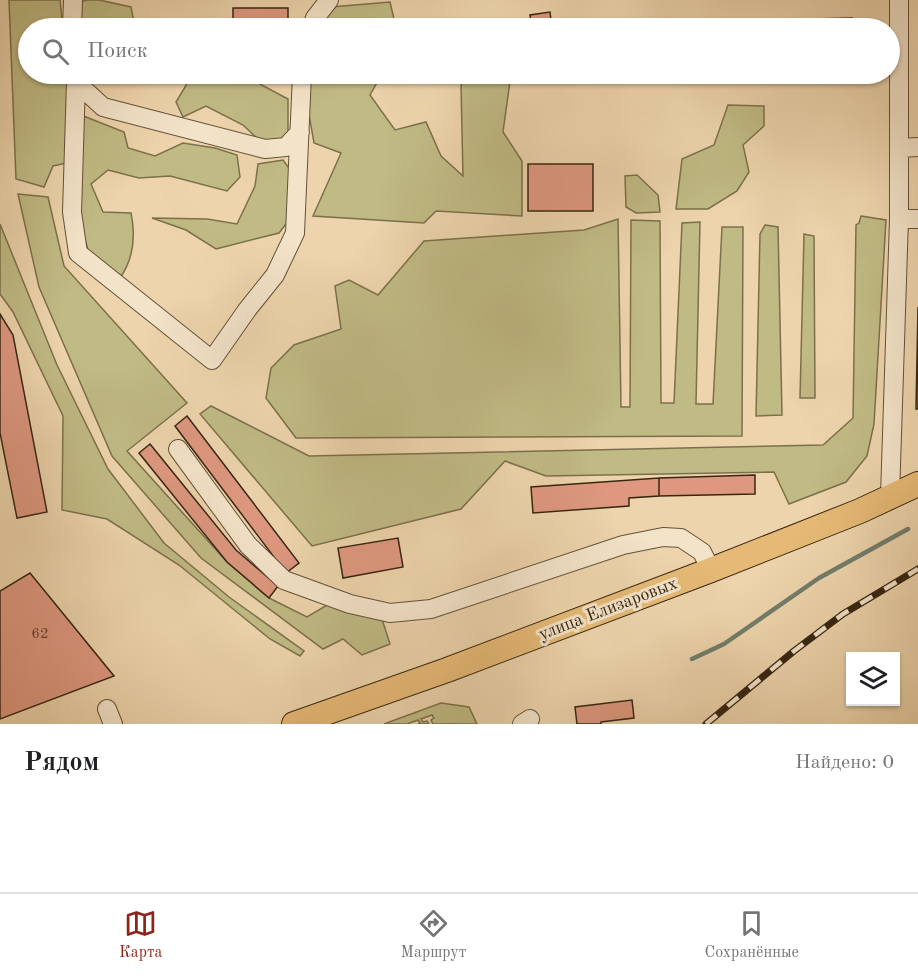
<!DOCTYPE html>
<html lang="ru">
<head>
<meta charset="utf-8">
<style>
  :root { --surface:#fff; --page:#f6f6f6; --text:#202124; --muted:#757577; --line:#e0e0e0; --accent:#8f2418 }
  body { margin:0; font-family:"Old Standard TT",serif; background:var(--page); color:var(--text) }
  .controls { position:absolute; right:18px; bottom:18px; display:grid; overflow:hidden; border-radius:0px; box-shadow:0 2px 4px #0004 }
  .controls button { width:54px; height:54px; display:grid; place-items:center; padding:0; border:0; border-bottom:2px solid var(--line); background:var(--surface); color:var(--text); font:30px sans-serif }
  .list { margin:0; padding:0; list-style:none }
  h2 { display:flex; justify-content:space-between; align-items:center; height:78px; margin:0; padding:0 24px; font-size:26px }
  h2 small { font-size:20px; font-weight:400; color:var(--muted) }
  .icon { flex:none; width:33px; height:33px; fill:none; stroke:currentColor; stroke-width:2; stroke-linecap:round; stroke-linejoin:round }
  .map { position:relative; flex:none; width:918px; height:724px; overflow:hidden }
  .search { position:absolute; background:var(--surface); box-shadow:0 2px 4px #0004; left:18px; right:18px; top:18px; height:66px; display:flex; align-items:center; gap:15px; box-sizing:border-box; padding:0 21px; border-radius:33px; color:var(--muted); font-size:22px }
  .sheet { height:168px; background:var(--surface) }
  nav { display:flex; justify-content:space-around; align-items:center; box-sizing:border-box; height:84px; border-top:2px solid var(--line); background:var(--surface); font-size:16px; color:var(--muted) }
  nav a { display:grid; justify-items:center; gap:3px }
  nav .on { color:var(--accent) }
  .map>svg:first-child { display:block }
</style>
</head>
<body>
<div class="map">
<svg width="918" height="724" viewBox="0 0 918 724">
  <rect width="100%" height="100%" fill="#edd4ac"/>
  <filter id="stains"><feTurbulence type="fractalNoise" baseFrequency=".00333" numOctaves="4"/><feColorMatrix values="0 0 0 0 .2 0 0 0 0 .09 0 0 0 0 .02 0 0 0 .5 -.17"/></filter>
  <radialGradient id="worn" r=".72"><stop offset=".6" stop-color="#630" stop-opacity="0"/><stop offset="1" stop-color="#630" stop-opacity=".3"/></radialGradient>
  <path fill="#c0ba84" stroke="#7c704b" stroke-width="1.5" d="M9,0H60L63,28H28V74H70L67,163L53,166L44,187L16,179Z
    M87,0H99L131,7L135,28H77V3Z
    M390,2L396,28H321L331,7Z
    M78,74H130L121,82Z
    M211,74H241L288,99V132L275,144L260,141L243,125L206,106L183,117L176,102L191,77Z
    M309,74H382L370,95L395,130L426,122L441,156L463,176L461,86L465,74H511L503,132L522,161V216L436,211L424,223L313,216L341,153L314,143L308,109Z
    M728,105L764,106V126L743,145L749,172L737,191L708,209H676L682,159L714,145Z
    M81,115L124,132L128,148L155,156L183,143L215,148L237,155L240,177L227,191L170,176L139,178L108,170L91,184L103,212L131,213C136,237 134,258 120,278L88,250L81,225Z
    M283,160L294,175L289,220L279,233L216,249L186,230L152,218L207,219L237,224L255,186L258,164Z
    M637,175L658,195L660,212L636,213L626,207L625,176Z
    M18,194L48,197L64,266L187,403L127,451L227,562L269,598L307,617L334,601L382,619L390,644L362,655L343,639L323,649L201,558L112,456L39,287Z
    M861,216L886,220L874,424L867,456L846,482L789,504L774,472L546,476L505,461L461,509L312,546L200,414L211,406L309,456L823,445L853,418L856,225L859,223Z
    M618,219L621,407H630L631,220L660,221L661,403H674L682,223L700,222L696,404H713L722,227H743L742,436L296,438L266,398L271,368L294,345L341,329L335,286L349,280L378,295L424,241L584,230Z
    M0,224L57,365L108,469L164,543L229,597L304,651L300,656L270,639L179,565L107,519L62,510L63,416L13,312L0,294Z
    M765,225L778,227L782,415L756,416L760,234Z
    M804,234L814,236L815,398H800Z
    M441,703L469,707L477,724H433L431,720L434,718L432,715L421,719L423,722L427,721L429,724H418L420,723L418,720L407,724H384Z"/>
  <g fill="none" stroke-linecap="round" stroke-linejoin="round">
    <path stroke="#727e6c" stroke-width="4.5" d="M692,659L724,644L819,578L908,529"/>
  </g>
  <path fill="#de9880" stroke="#372612" stroke-width="1.5" d="M233,8H288V28H233Z
    M550,12L552,28H532L530,15Z
    M852,18V28H814V19Z
    M528,164H593V211H528Z
    M918,307V409H916Z
    M0,314L13,335L47,512L17,518L0,433Z
    M187,416L299,563L286,573L175,426Z
    M150,444L236,550L278,586L269,598L227,562L139,453Z
    M755,475V494L659,496V478Z
    M659,478V496L629,498V506L533,513L531,487Z
    M398,538L403,567L343,578L338,548Z
    M30,573L114,676L0,719V591Z
    M632,700L634,718L601,722V724H577L575,707Z"/>
  <g fill="none" stroke-linecap="round" stroke-linejoin="round">
    <defs>
      <path id="minor" d="M72,28L73,0
        M311,28L315,18L329,0
        M75,75L76,82L103,107L265,149L286,147L300,132
        M76,82L72,212L78,253L212,360L247,310L275,275L295,233L302,74
        M899,148L918,147
        M899,219H918
        M178,449L248,545L284,580L350,604L390,613L431,609L623,545L663,537L681,538L702,552L711,570
        M890,496L899,219V0
        M107,709L113,724
        M522,724L530,719"/>
      <path id="major" d="M294,724L447,670L711,570L860,511L918,484"/>
    </defs>
    <use href="#minor" stroke="#645238" stroke-width="20"/>
    <use href="#major" stroke="#372612" stroke-width="26"/>
    <use href="#minor" stroke="#f3e3c9" stroke-width="18"/>
    <use href="#major" stroke="#e6ba76" stroke-width="24"/>
    <defs>
      <path id="rail" d="M706,724L794,651L843,614L918,569"/>
    </defs>
    <use href="#rail" stroke="#372612" stroke-width="7"/>
    <use href="#rail" stroke="#f3e3c9" stroke-width="4.5" stroke-dasharray="14" stroke-linecap="butt"/>
  </g>
  <g text-anchor="middle" dominant-baseline="central" stroke-width="6" stroke-linejoin="round" paint-order="stroke">
    <g font-size="15" fill="#61422e">
      <text x="40" y="634">62</text>
    </g>
    <g font-size="18" fill="#372612" stroke="#f3e3c9">
      <text transform="translate(608 609) rotate(-21)">улица Елизаровых</text>
    </g>
  </g>
  <rect width="100%" height="100%" filter="url(#stains)"/>
  <rect width="100%" height="100%" fill="url(#worn)"/>
</svg>
<div class="controls">
<button><svg class="icon" aria-label="layers" viewBox="0 0 24 24"><path d="M12 4l9 5-9 5-9-5zM3 14l9 5 9-5"/></svg></button>
</div>
<div class="search"><svg class="icon" aria-label="search" viewBox="0 0 24 24"><circle cx="10" cy="10" r="6"/><path d="M15 15l6 6"/></svg>Поиск</div>
</div>
<section class="sheet">
<h2>Рядом<small>Найдено: 0</small></h2>
<ul class="list">
</ul>
</section>
<nav>
<a class="on"><svg class="icon" aria-label="map" viewBox="0 0 24 24"><path d="M3 6l6-2 6 2 6-2v14l-6 2-6-2-6 2zM9 4v14M15 6v14"/></svg>Карта</a>
<a><svg class="icon" aria-label="directions" viewBox="0 0 24 24"><path d="M12 3l9 9-9 9-9-9zM9 14v-3h6M13 9l2 2-2 2"/></svg>Маршрут</a>
<a><svg class="icon" aria-label="saved" viewBox="0 0 24 24"><path d="M7 4h10v16l-5-4-5 4z"/></svg>Сохранённые</a>
</nav>
</body>
</html>
